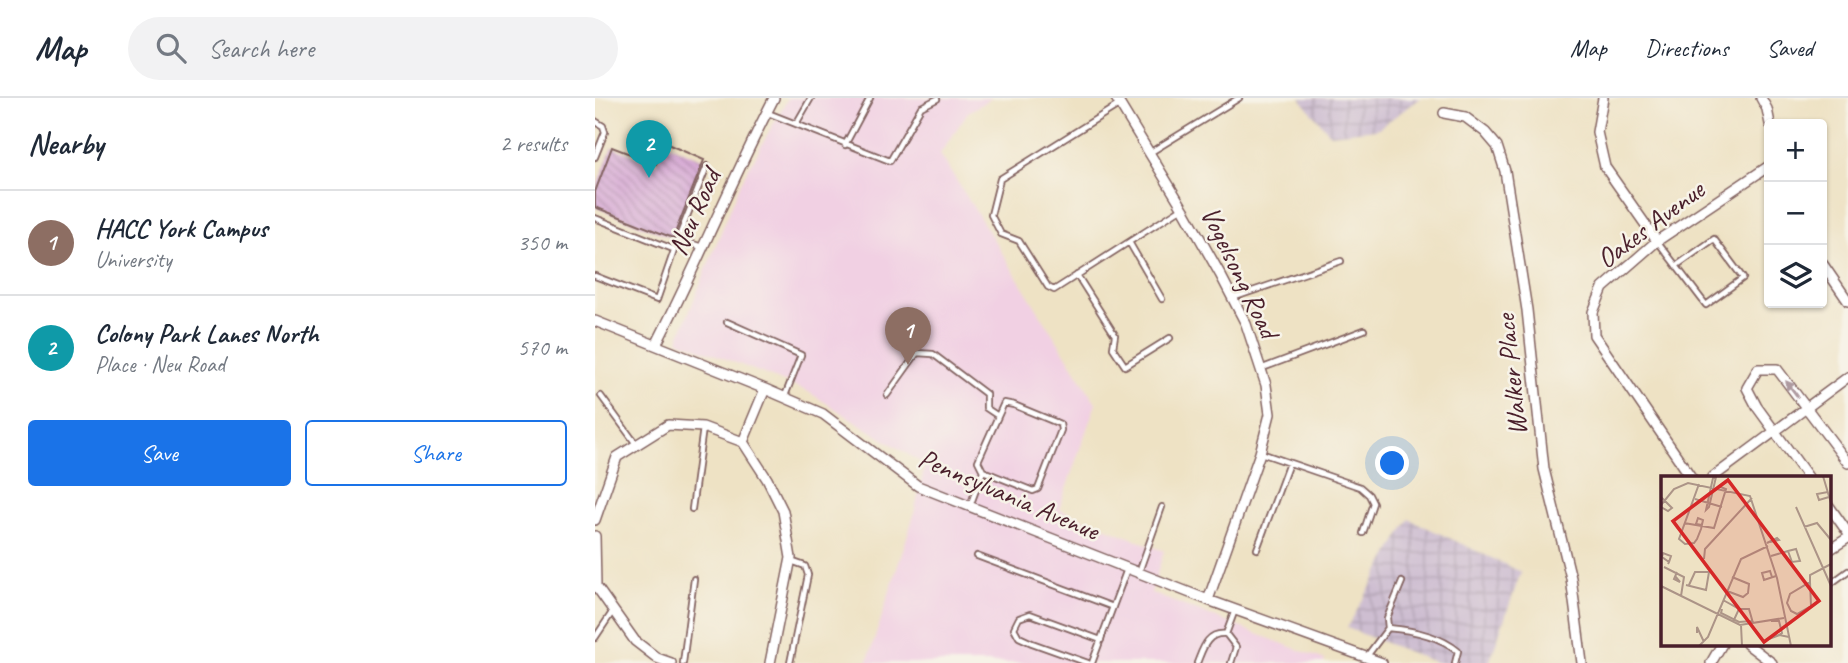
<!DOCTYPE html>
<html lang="en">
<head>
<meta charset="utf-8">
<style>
  :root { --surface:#fff; --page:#f2f2f3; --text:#1f2937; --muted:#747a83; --line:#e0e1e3; --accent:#1a73e8 }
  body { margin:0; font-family:Caveat,sans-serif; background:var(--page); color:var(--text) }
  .controls { position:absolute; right:21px; top:21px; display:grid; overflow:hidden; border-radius:7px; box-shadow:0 2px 5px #0004 }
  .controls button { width:63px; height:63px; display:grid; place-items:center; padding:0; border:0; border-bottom:2px solid var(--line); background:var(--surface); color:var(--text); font:35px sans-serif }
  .you { position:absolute; left:798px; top:366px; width:24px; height:24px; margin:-18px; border:5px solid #fff; border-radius:50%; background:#1a73e8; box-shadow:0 0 0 10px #1a73e833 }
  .badge { display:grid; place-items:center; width:46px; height:46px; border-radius:50%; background:var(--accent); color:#fff; font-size:23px; font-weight:700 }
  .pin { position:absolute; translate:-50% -58px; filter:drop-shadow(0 2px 4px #0008) }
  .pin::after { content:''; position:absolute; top:37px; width:24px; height:21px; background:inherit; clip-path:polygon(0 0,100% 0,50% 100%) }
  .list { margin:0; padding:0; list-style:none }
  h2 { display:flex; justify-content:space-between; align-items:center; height:91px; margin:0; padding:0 28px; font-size:30px }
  h2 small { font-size:23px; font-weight:400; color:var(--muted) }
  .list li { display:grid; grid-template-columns:46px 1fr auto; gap:21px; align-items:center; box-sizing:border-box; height:105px; padding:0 28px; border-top:2px solid var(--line) }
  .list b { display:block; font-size:26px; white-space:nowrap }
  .list p { margin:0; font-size:23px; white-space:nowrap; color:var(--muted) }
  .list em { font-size:23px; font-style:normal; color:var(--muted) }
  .actions { display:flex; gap:14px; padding:21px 28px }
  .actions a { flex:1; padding:16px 0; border:2px solid var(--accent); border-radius:7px; text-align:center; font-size:24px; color:var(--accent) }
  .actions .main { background:var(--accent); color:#fff }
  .icon { flex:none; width:38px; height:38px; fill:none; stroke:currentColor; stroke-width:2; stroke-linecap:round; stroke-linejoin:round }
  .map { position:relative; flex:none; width:1253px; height:565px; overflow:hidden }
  header { display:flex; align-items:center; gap:42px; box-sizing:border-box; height:98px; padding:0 35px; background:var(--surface); border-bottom:2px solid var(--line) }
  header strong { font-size:33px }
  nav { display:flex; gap:38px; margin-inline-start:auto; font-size:24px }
  .search { width:490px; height:63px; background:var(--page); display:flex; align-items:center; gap:18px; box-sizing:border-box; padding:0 24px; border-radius:38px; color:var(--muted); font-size:26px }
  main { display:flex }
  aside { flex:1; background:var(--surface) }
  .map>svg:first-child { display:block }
</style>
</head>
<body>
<header>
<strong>Map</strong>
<div class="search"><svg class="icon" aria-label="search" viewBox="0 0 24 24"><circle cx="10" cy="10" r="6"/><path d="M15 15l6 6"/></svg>Search here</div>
<nav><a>Map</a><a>Directions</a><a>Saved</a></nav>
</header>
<main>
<aside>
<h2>Nearby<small>2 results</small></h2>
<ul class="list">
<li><span class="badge" style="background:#8d6e63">1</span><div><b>HACC York Campus</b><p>University</p></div><em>350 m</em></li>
<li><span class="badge" style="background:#0f9aa8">2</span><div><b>Colony Park Lanes North</b><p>Place · Neu Road</p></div><em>570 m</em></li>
</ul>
<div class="actions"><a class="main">Save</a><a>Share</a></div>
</aside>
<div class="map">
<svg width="1253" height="565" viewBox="0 0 1253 565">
  <defs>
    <pattern id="industrial-grid" width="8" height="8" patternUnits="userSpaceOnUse" patternTransform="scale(1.75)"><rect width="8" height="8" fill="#cebed1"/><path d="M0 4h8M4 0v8" fill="none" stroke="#b2a3b4"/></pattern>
    <pattern id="building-back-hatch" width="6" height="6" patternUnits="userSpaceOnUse" patternTransform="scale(1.75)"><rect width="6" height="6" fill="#d5a6d4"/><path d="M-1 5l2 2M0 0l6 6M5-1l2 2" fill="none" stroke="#af87ac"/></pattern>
  </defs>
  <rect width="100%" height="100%" fill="#f7f3e8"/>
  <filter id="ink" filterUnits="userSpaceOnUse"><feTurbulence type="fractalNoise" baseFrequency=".0143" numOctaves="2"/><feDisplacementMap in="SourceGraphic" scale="14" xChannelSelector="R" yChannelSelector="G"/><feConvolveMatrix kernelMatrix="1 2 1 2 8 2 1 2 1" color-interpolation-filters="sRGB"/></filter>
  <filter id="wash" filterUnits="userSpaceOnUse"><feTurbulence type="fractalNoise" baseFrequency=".00686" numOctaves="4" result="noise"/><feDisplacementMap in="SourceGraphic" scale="28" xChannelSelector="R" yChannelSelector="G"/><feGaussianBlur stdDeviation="1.57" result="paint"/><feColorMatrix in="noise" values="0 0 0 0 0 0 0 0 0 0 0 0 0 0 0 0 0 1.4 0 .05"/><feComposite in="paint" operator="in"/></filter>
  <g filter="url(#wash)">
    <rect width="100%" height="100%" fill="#eee2c4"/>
    <path fill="#f1d0e3" d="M193,0H397L373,14L345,56L501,305L464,411L569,453L556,495L730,562L729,565H272L318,420L330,367L212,293L83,242L146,84Z"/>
    <path fill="url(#industrial-grid)" d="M705,0H826L782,31L735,36Z
      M814,421L926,474L894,565H842L752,530Z"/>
    <g id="blocks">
      <path fill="url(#building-back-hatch)" d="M70,45L109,62L78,140L0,109V94L17,49L61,66Z"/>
    </g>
  </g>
  <g filter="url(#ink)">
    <use href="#blocks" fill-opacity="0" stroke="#836361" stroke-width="2"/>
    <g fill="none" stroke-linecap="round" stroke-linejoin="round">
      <defs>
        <path id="service" d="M525,6L405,81L396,117L406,136L424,143L453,189L459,192L587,110
          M173,15L295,63L326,9L342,1
          M0,23L8,28L10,34L0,59
          M201,26L216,0
          M250,47L275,0
          M556,54L644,0
          M0,120L78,151
          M83,141L112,68
          M534,144L567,201
          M1063,144L1111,207L1148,180L1119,141L1081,168
          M482,177L520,237L518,250L530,268L575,240
          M0,178L62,202L83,141L107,149
          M637,200L746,163
          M132,224L206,257L190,298
          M665,271L769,232
          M292,297L322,255L338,256L391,296V310L403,318
          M6,298L41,346
          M666,355L765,389L774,397L778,405L768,435
          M375,408L388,373L383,363L409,305L419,307L465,326L466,332L443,391L438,393L388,373
          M97,411L108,330
          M662,451L694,365
          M382,458L518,509
          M544,474L567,409
          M1234,487L1253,473
          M793,530L792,520L807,484
          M631,536L641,549L636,565
          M631,536L640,512
          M0,540L18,513
          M772,558L793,530C817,532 845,538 863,553L860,565
          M88,565L99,481
          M195,565L213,477L210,468L196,463
          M493,565L437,545L424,539L419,530L424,520L435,516L506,542
          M497,565L532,471
          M602,565C608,550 612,534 631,536"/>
        <path id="minor" d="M521,0L589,112L625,176L651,226L671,287L675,316L665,355L613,502
          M1008,0L1002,34L1010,69L1062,143
          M1166,0L1172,11L1175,26
          M849,15L870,19L890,34L902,48L910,73L932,212L949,371L976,480L987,565
          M1227,165L1253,203
          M0,223L170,291L228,316L323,388L613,502L787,565
          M61,247C103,165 137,81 179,0
          M148,344L170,291
          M1096,379L999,237L998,214L1008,190L1062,143L1174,68
          M1118,379L1253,279
          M1213,379L1162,309L1152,290L1163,271H1182L1253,365
          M1234,408L1253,435
          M0,422L22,359L73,327L108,329L148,344L172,381L188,413L196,460L175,565
          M0,438L1,488L40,543L62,560L76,565
          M1234,452L1253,440
          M1152,546L1177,565
          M1116,565L1127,546"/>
      </defs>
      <use href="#service" stroke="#836361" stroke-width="8"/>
      <use href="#minor" stroke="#836361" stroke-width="12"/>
      <use href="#service" stroke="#fff" stroke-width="4.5"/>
      <use href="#minor" stroke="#fff" stroke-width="9"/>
    </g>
    <defs><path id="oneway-solid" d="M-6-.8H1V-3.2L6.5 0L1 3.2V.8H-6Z" transform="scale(1.75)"/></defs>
    <use fill="#ae9aa0" href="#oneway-solid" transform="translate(1197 291) rotate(-127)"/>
  </g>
  <g text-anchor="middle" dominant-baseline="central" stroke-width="5" stroke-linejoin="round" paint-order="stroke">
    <g font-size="28" fill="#4a1f2b" stroke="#f7f3e8">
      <text transform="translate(99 114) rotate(-66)">Neu Road</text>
      <text transform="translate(1055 126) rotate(-37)">Oakes Avenue</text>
      <text transform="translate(645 174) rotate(64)">Vogelsong Road</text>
      <text transform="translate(916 277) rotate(-96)">Walker Place</text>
      <text transform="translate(414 396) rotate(23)">Pennsylvania Avenue</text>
    </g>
  </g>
  <g transform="translate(1066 378)">
    <rect width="170" height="170" fill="#eee2c4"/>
    <path fill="none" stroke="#ac9487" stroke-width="2" d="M162,0L170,27M55,1L48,31L45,34L52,2ZM38,8L18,63L24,68L33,67L36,63L40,53L42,44L37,42L35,48L41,49M167,16L156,18L158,24L168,21M0,21L11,32L7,35L0,31M34,23L61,31M0,29L13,13L27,7L89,20L116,102L130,170M135,31L170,110M23,47L53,52L65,13L57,10M143,51L156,47L170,64M106,67L116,62L118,64L109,66M110,80L127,75L135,73L139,85L131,86L127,75M43,83L44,73L91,22M7,88L8,86L10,80L2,77L1,81L8,86M3,91L23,101L20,120M14,100L19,106L13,103L16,96M111,101L109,95L101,97L103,104L115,100M149,106L150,130L136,138L130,135L126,127L129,118ZM149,106V99L170,88M25,109L45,114L48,96H34L28,109M0,110L79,149L123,142M66,115L82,121L87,117L88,108L71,101M62,124L78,133L72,146M61,133L60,137L78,146L91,145M78,133H88L92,147M110,145H118L121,157L118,159L128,161M80,149L81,170M36,157V151L43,166M118,159L105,164L119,159M38,170L47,161L80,83L107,70"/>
    <path fill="#d62828" fill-opacity="0.15" stroke="#d62828" stroke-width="3.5" d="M67,4L158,125L103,166L12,45Z"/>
    <rect width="170" height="170" fill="none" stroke="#4a1f2b" stroke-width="3.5"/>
  </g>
</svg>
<div class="controls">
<button>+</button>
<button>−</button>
<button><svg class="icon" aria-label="layers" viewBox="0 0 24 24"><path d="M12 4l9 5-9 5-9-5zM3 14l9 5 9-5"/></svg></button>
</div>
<div class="you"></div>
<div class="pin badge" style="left:313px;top:267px;background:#8d6e63">1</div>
<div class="pin badge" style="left:54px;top:80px;background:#0f9aa8">2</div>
</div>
</main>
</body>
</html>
